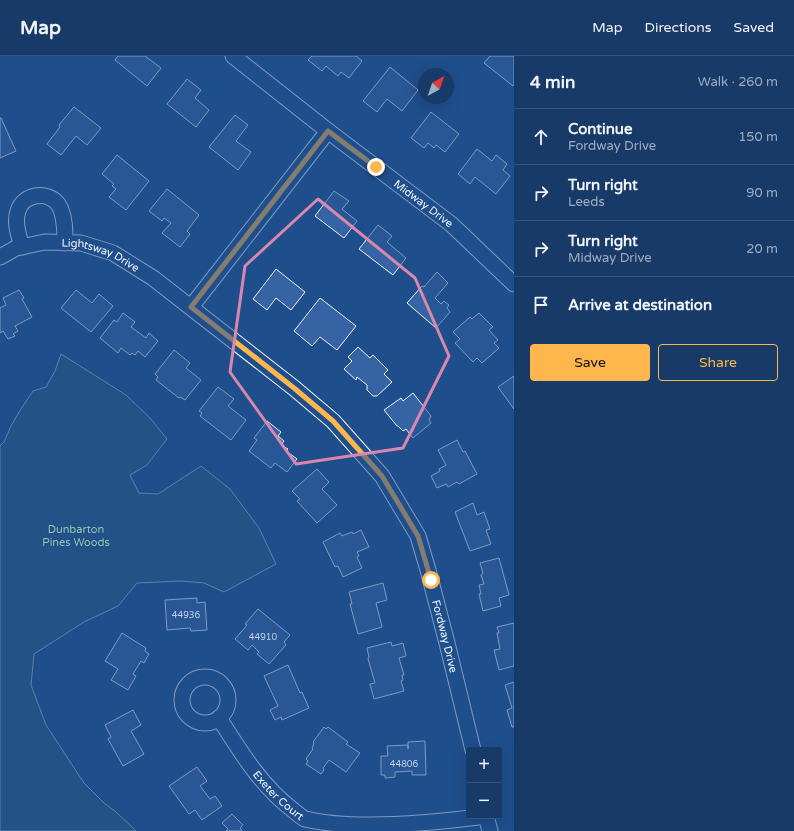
<!DOCTYPE html>
<html lang="en">
<head>
<meta charset="utf-8">
<style>
  :root { --surface:#173a69; --page:#20416f; --text:#f1f3f6; --muted:#9eadc0; --line:#36547d; --accent:#ffb74d }
  body { margin:0; font-family:"Varela Round",sans-serif; background:var(--page); color:var(--text) }
  .controls { position:absolute; right:12px; bottom:12px; display:grid; overflow:hidden; border-radius:4px; box-shadow:0 4px 16px #0002 }
  .controls button { width:36px; height:36px; display:grid; place-items:center; padding:0; border:0; border-bottom:1px solid var(--line); background:var(--surface); color:var(--text); font:20px sans-serif }
  .compass { position:absolute; left:418px; top:12px; width:36px; height:36px; border-radius:50%; background:var(--surface); box-shadow:0 4px 16px #0002; rotate:40deg }
  .stop { position:absolute; width:12px; height:12px; margin:-9px; border:3px solid #ffb74d; border-radius:50%; background:#fff }
  .stop.end { background:#ffb74d; border-color:#fff; box-shadow:0 1px 4px #0008 }
  .list { margin:0; padding:0; list-style:none }
  h2 { display:flex; justify-content:space-between; align-items:center; height:52px; margin:0; padding:0 16px; font-size:17px }
  h2 small { font-size:13px; font-weight:400; color:var(--muted) }
  .list li { display:grid; grid-template-columns:26px 1fr auto; gap:12px; align-items:center; box-sizing:border-box; height:56px; padding:0 16px; border-top:1px solid var(--line) }
  .list b { display:block; font-size:15px; white-space:nowrap }
  .list p { margin:0; font-size:13px; white-space:nowrap; color:var(--muted) }
  .list em { font-size:13px; font-style:normal; color:var(--muted) }
  .actions { display:flex; gap:8px; padding:12px 16px }
  .actions a { flex:1; padding:9px 0; border:1px solid var(--accent); border-radius:4px; text-align:center; font-size:14px; color:var(--accent) }
  .actions .main { background:var(--accent); color:#111 }
  .icon { flex:none; width:22px; height:22px; fill:none; stroke:currentColor; stroke-width:2; stroke-linecap:round; stroke-linejoin:round }
  .map { position:relative; flex:none; width:514px; height:775px; overflow:hidden }
  header { display:flex; align-items:center; gap:24px; box-sizing:border-box; height:56px; padding:0 20px; background:var(--surface); border-bottom:1px solid var(--line) }
  header strong { font-size:19px }
  nav { display:flex; gap:22px; margin-inline-start:auto; font-size:14px }
  main { display:flex }
  aside { flex:1; background:var(--surface) }
  .map>svg:first-child { display:block }
</style>
</head>
<body>
<header>
<strong>Map</strong>
<nav><a>Map</a><a>Directions</a><a>Saved</a></nav>
</header>
<main>
<div class="map">
<svg width="514" height="775" viewBox="0 0 514 775">
  <rect width="100%" height="100%" fill="#1f4e8c"/>
  <path fill="#245a82" stroke="#a8bbd7" d="M61,298L126,339L150,362L167,383L147,409L130,419L139,437L158,438L201,410L230,433L259,472L276,508L224,536L204,527L181,525L137,527L118,550L84,566L34,598L31,629L46,669L84,727L104,747L116,756L136,775H0V390L4,386L11,370L19,356L33,335L46,331L55,315Z"/>
  <path fill="#3563a3" stroke="#f2f6ff" d="M118,0H145L161,12L147,30L115,4Z
    M312,0H356L362,5L349,22L341,16L338,20L326,10L322,15L308,4Z
    M490,0H514V28L513,30L484,7Z
    M390,11L418,34L402,55L387,43L377,56L363,45Z
    M187,23L201,34L195,42L209,54L196,71L167,48Z
    M74,51L101,72L87,89L76,80L61,99L47,88L60,71L59,69Z
    M431,56L459,78L445,96L436,89L434,92L428,87L424,92L411,82Z
    M235,59L248,69L236,85L251,96L238,114L209,91Z
    M0,62H1L16,95L0,102Z
    M477,93L492,105L496,99L507,108L503,114L510,120L496,138L475,121L470,128L458,118Z
    M117,99L149,125L126,154L109,141L116,133L112,130L114,128L102,118Z
    M167,133L199,159L187,175L190,178L180,191L162,177L171,167L164,162L162,165L149,155Z
    M334,135L349,145L342,153L357,165L344,182L315,160Z
    M378,169L392,180L387,186L406,202L393,219L359,193Z
    M276,213L305,236L291,254L276,242L267,254L253,243Z
    M437,216L448,227L435,242L441,248L444,245L449,249L447,252L450,256L436,272L407,247L422,230L424,231Z
    M19,234L24,242L22,243L32,261L15,270L18,275L13,278L15,280L8,283L3,275L0,277V252L6,249L3,242Z
    M76,234L92,247L99,238L113,250L91,276L61,252Z
    M320,242L356,270L337,294L320,281L312,290L294,275Z
    M123,257L135,266L131,271L146,282L149,277L158,285L145,301L138,295L135,299L132,297L130,299L121,292L118,297L100,282L114,264L117,266Z
    M479,257L493,271L489,274L498,284L494,287L499,292L482,307L477,302L473,306L455,287L460,283L453,276L470,261L472,263Z
    M358,291L370,302L373,299L388,314L384,318L392,326L377,340H373L367,334V329L357,321L356,324L344,313L352,305L348,301Z
    M174,294L190,307L186,312L201,324L185,344L180,341L179,342L156,324L158,321L155,318Z
    M514,320V353L498,331Z
    M218,331L234,343L228,350L246,364L231,384L200,360L202,357L199,355Z
    M413,337L431,360L429,364L431,367L413,382L406,373L403,375L398,370H397L384,354L401,342L403,345Z
    M267,365L281,376L278,380L284,385L281,389L288,393L286,395L297,403L287,416L275,407L271,412L249,395L257,384L254,382Z
    M457,384L463,396L465,395L477,418L459,428L457,426L448,431L446,428L437,432L431,420L440,415L439,413L446,409L438,394Z
    M317,413L329,426L322,433L337,449L317,467L297,445L300,443L292,435Z
    M473,447L477,459L484,456L490,473L486,474L491,488L470,495L455,456Z
    M361,474L369,491L357,496L359,500L357,501L362,512L343,521L338,510L335,511L323,486L340,477L342,480L352,476L353,478Z
    M499,502L509,539L499,542L501,550L483,555L479,538H481L479,529L484,528L481,519L483,517L480,507Z
    M383,527L387,544L376,547L382,571L358,578L350,548H352L349,536Z
    M197,542V547L205,546L207,574L191,575L190,572L167,574L165,544Z
    M258,553L290,579L284,586L286,589L269,608L257,598L259,596L252,589L248,594L235,583L247,569L245,568Z
    M514,567V610L499,614L494,594L500,593L497,577H499L497,571Z
    M122,577L146,592L145,595L149,598L144,607L141,605L133,618L136,620L128,634L111,624L118,613L105,605Z
    M391,586L392,590L403,587L406,600L399,602L404,619H402L403,624L401,625L404,635L374,643L370,628L375,627L368,603L369,601L367,592Z
    M288,609L300,637L302,636L309,652L282,664L281,661L275,664L270,654L278,650L264,620Z
    M514,626V671H512L507,654L512,652L505,629Z
    M133,654L141,669L131,675L144,698L123,710L108,683L111,681L105,669Z
    M324,671L326,673L328,671L348,686L346,688L360,697L346,716L329,704L323,712L324,714L321,718L306,708L308,705L306,703L313,693L312,692L314,687L313,686Z
    M425,685L426,719H412V715L395,716V721L385,722V719H381V700H388L387,690L408,689V693V686Z
    M197,711L207,725L200,730L210,743L215,740L222,750L202,764L195,754L189,758L169,730Z
    M232,758L243,769L240,772L242,775H226L228,773L222,767Z"/>
  <g fill="none" stroke-linecap="round" stroke-linejoin="round">
    <defs>
      <g id="minor">
        <path id="s1" d="M233,0L328,75L451,168L514,228"/>
        <path d="M22,191C19,180 14,167 18,155C23,138 47,134 58,148C65,158 65,175 65,187"/>
        <path id="s2" d="M0,201L16,192L45,186L81,187L113,197L153,222L294,332L333,365L382,420L418,480L428,514L447,587L473,694"/>
        <path d="M191,251L328,75"/>
        <circle cx="205" cy="644" r="23"/>
        <path id="s3" d="M219,662C240,695 261,730 293,754C297,757 301,761 305,763C356,775 433,767 486,760L490,775"/>
      </g>
    </defs>
    <use href="#minor" stroke="#f2f6ff" stroke-width="17"/>
    <use href="#minor" stroke="#1f4e8c" stroke-width="15"/>
  </g>
  <g fill="none" stroke-linecap="round" stroke-linejoin="round">
    <path stroke="#ffb74d" stroke-width="5" d="M376,111L328,75L191,251L294,332L333,365L382,420L418,480L431,524"/>
  </g>
  <path d="M0 0H514V775H0ZM318,143L415,222L449,300L403,392L296,408L230,316L245,210Z" fill="#1f4e8c" fill-opacity=".55" fill-rule="evenodd"/>
  <path fill="none" stroke="#da87ad" stroke-width="3" stroke-linejoin="round" d="M318,143L415,222L449,300L403,392L296,408L230,316L245,210Z"/>
  <g text-anchor="middle" dominant-baseline="central" stroke-width="3" stroke-linejoin="round" paint-order="stroke">
    <g font-size="9" fill="#c3d1e8">
      <text x="186" y="559">44936</text>
      <text x="263" y="581">44910</text>
      <text x="404" y="708">44806</text>
    </g>
    <g font-size="11" fill="#f2f6ff" stroke="#1f4e8c">
      <text stroke="none"><textPath href="#s1" startOffset="241">Midway Drive</textPath></text>
      <text stroke="none"><textPath href="#s2" startOffset="106">Lightsway Drive</textPath></text>
      <text stroke="none"><textPath href="#s2" startOffset="642">Fordway Drive</textPath></text>
      <text stroke="none"><textPath href="#s3" startOffset="98">Exeter Court</textPath></text>
    </g>
    <g font-size="11" fill="#97c8a6" stroke="#1f4e8c">
      <text x="76" y="473">Dunbarton<tspan x="76" dy="13">Pines Woods</tspan></text>
    </g>
  </g>
</svg>
<div class="controls">
<button>+</button>
<button>−</button>
</div>
<svg class="compass" viewBox="-18 -18 36 36"><path d="M0-13l5 13h-10z" fill="#e53935"/><path d="M0 13l5-13h-10z" fill="#9eadc0"/></svg>
<div class="stop" style="left:431px;top:524px"></div>
<div class="stop end" style="left:376px;top:111px"></div>
</div>
<aside>
<h2>4 min<small>Walk · 260 m</small></h2>
<ul class="list">
<li><svg class="icon" aria-label="ahead" viewBox="0 0 24 24"><path d="M12 20V5M6 11l6-6 6 6"/></svg><div><b>Continue</b><p>Fordway Drive</p></div><em>150 m</em></li>
<li><svg class="icon" aria-label="right" viewBox="0 0 24 24"><path d="M7 20v-9h11M14 6l5 5-5 5"/></svg><div><b>Turn right</b><p>Leeds</p></div><em>90 m</em></li>
<li><svg class="icon" aria-label="right" viewBox="0 0 24 24"><path d="M7 20v-9h11M14 6l5 5-5 5"/></svg><div><b>Turn right</b><p>Midway Drive</p></div><em>20 m</em></li>
<li><svg class="icon" aria-label="arrive" viewBox="0 0 24 24"><path d="M6 21V4h12l-3 4 3 4H6"/></svg><div><b>Arrive at destination</b></div></li>
</ul>
<div class="actions"><a class="main">Save</a><a>Share</a></div>
</aside>
</main>
</body>
</html>
